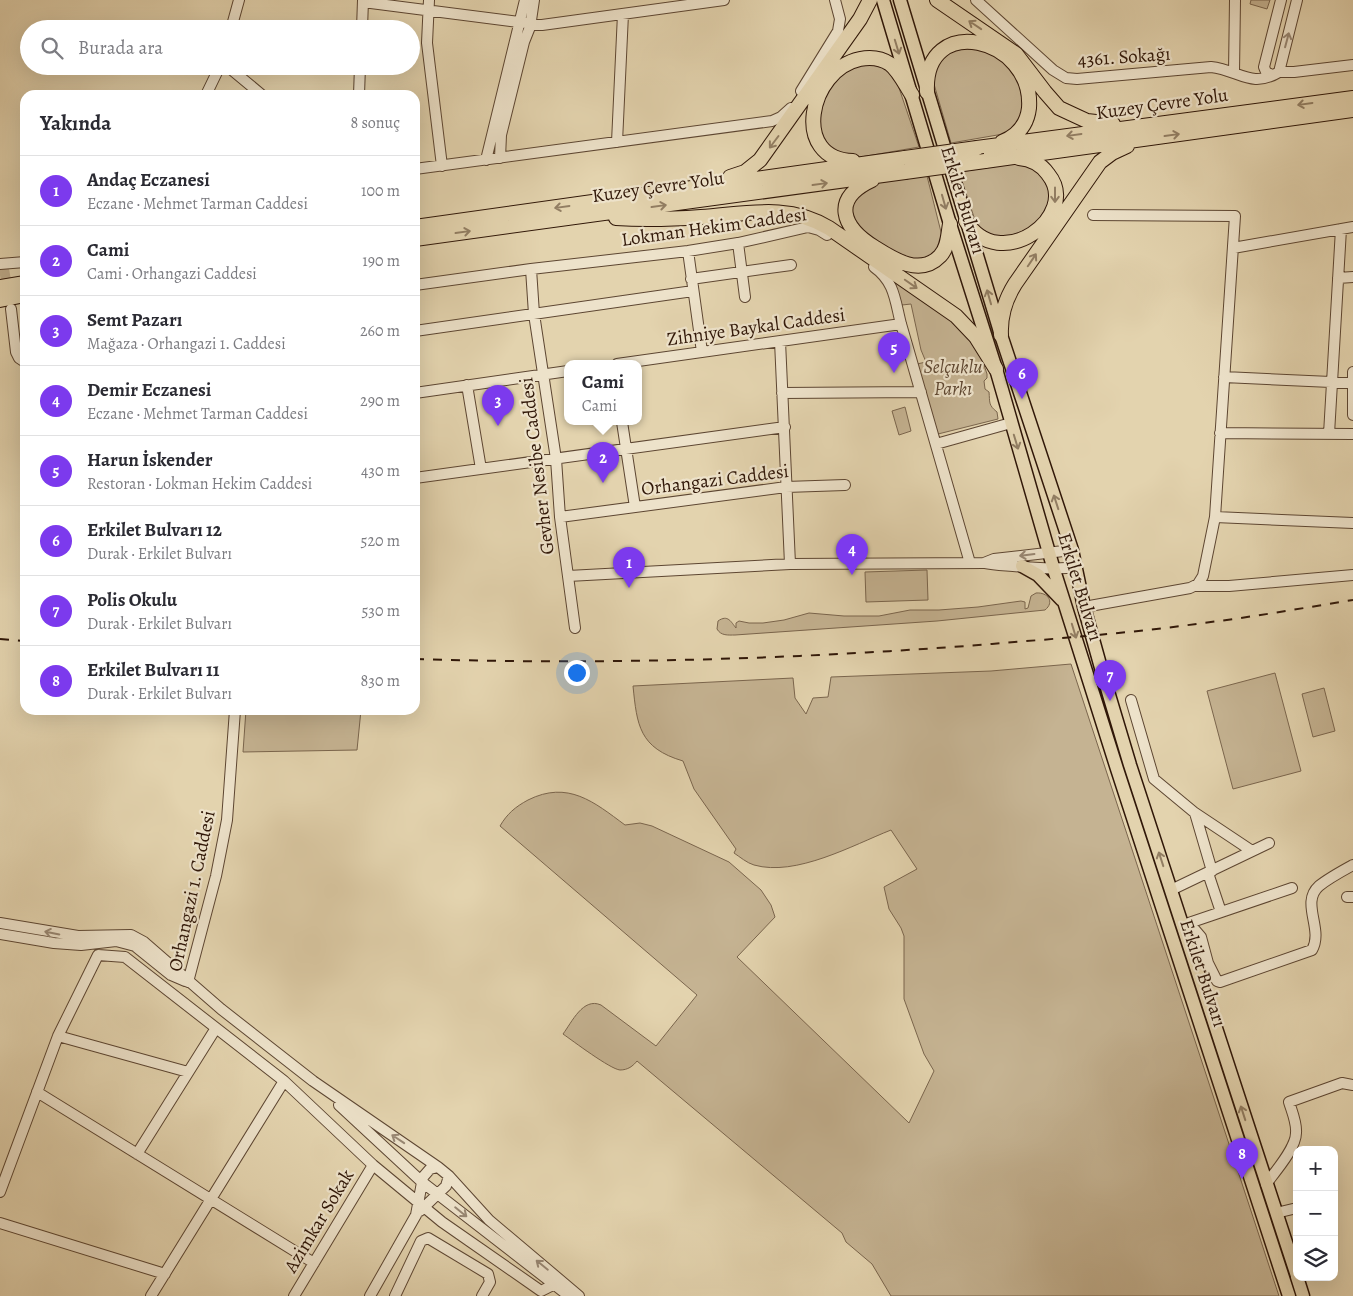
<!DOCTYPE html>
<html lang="tr">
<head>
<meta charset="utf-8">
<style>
  :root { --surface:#fff; --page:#f2f2f3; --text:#2b2b33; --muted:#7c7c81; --line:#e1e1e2; --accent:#7c3aed }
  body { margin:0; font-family:Alegreya,serif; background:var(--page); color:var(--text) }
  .controls { position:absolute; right:15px; bottom:15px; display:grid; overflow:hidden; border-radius:10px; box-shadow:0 5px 20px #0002 }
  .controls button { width:45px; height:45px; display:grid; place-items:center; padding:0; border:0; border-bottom:1px solid var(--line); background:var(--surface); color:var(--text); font:25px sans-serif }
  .you { position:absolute; left:576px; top:672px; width:18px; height:18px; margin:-12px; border:4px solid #fff; border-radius:50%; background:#1a73e8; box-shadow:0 0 0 8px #1a73e833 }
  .badge { display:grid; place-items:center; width:32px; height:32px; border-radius:50%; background:var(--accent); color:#fff; font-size:16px; font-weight:700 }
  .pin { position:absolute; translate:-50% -41px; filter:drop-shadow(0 1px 2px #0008) }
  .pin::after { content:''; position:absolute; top:26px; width:18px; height:15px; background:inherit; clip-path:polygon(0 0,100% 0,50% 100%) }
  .popup { position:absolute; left:564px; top:360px; width:78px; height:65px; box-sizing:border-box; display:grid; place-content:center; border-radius:10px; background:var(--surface); filter:drop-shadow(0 1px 4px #0005); font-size:16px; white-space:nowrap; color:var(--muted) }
  .popup b { font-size:19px; color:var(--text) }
  .popup::after { content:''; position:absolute; left:50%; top:100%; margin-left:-10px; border:10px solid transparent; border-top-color:var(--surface) }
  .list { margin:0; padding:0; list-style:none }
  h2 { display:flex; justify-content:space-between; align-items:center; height:65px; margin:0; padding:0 20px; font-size:21px }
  h2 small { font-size:16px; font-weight:400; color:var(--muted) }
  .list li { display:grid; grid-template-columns:32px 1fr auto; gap:15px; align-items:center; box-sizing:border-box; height:70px; padding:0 20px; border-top:1px solid var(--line) }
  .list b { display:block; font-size:19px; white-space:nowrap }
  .list p { margin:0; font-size:16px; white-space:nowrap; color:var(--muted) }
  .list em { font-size:16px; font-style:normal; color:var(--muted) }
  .icon { flex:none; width:28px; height:28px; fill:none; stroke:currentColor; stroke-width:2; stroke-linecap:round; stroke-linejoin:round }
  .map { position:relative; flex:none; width:1353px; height:1296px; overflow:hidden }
  .search { position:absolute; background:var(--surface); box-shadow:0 5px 20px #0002; left:20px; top:20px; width:400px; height:55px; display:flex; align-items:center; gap:12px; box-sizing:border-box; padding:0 18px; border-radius:28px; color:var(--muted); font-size:19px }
  .panel { position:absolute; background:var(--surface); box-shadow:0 5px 20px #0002; left:20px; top:90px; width:400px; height:625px; border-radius:15px }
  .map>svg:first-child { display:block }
</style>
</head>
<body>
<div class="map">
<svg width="1353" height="1296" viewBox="0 0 1353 1296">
  <rect width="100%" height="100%" fill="#e3d3ae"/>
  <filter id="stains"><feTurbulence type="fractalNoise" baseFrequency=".004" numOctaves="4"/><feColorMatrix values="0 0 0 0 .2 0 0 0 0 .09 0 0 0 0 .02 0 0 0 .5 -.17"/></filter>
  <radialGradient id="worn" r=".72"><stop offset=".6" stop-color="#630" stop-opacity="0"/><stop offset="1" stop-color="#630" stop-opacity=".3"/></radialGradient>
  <path fill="#c5b392" stroke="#7a654d" d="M1251,0H1270L1267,9L1250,4Z
    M949,48L992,50L1021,80L1023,118L1009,133L951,143L934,84L933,73Z
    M852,65H883L896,79L919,147L855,158L836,154L818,132L822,93Z
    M1019,163L1038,168L1052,197L1035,226L1000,240L977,226L959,172Z
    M927,176L943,240L941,248L921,263L871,242L849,213L861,188L882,182Z
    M894,279L956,320L982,359L987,374V378L984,381L985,389L989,392C990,402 988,405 997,412L998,419L938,434L917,364L926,362L921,350L911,304L902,305Z
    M905,407L911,431L899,435L892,411Z
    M927,570L928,600L866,602L865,572Z
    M1036,593C1048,592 1055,602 1045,610L937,621L735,635C728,635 721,636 717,629L718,621C728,614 731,622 736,628V623L739,621L749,623H763L784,620L809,613L844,616H879L910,610H939L978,607L1021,601L1025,602V609L1028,608L1031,596Z
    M1071,664L1279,1296H891L872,1264L846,1242L842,1233L637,1061C633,1066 628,1070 620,1070C610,1069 573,1041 563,1034C572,1022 583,997 601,1005L656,1046L697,995L500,826C507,814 515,807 528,800C568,780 594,802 625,825L640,823L652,826L729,862L761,890L771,905L775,917L737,957L909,1123L934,1071L924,1054L904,999V936L901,928L889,909L884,887L917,869L891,830C853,845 796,877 754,865C747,863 740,857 734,853L736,849L694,789L683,761C639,748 637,725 633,686L793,678L795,698L806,714L813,698L828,697L831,677L991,671Z
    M1275,673L1301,771L1233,789L1207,691Z
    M1324,688L1335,731L1313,737L1302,694Z
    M246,710H361L357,750L243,752Z"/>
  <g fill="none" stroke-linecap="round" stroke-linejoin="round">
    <path stroke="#bfad8d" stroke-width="10" stroke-dasharray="10 5" stroke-linecap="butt" d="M4,269L8,292"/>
    <defs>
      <path id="minor" d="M429,0L427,43L442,166
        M976,0L1053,70L1066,78L1077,79L1211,67C1239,70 1251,89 1279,72L1297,0
        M363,2L542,25L724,0
        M231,29L239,0
        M362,29L363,0
        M227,66L262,95
        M1279,72H1294L1353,65
        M1234,73L1235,0
        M1270,74L1266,72L1264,67L1281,0
        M801,91L838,31L840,19L835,0
        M206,95L220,66
        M359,95L360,66
        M617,142L623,14
        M500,158L501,135L524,42L530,27L534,0
        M486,160L525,0
        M415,169L772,121L781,117L791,108
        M738,243L745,297
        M1233,248L1353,227
        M688,251L702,352
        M0,264L25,262
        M874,267C895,282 895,301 901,324L970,563
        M531,269L534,314L556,459L560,517L575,628
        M1338,278L1353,277
        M691,279L791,265
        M415,285L531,269L688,251L738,243L808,227L819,230L827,235
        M11,309L16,352L19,358L25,362
        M415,331L693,291
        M780,341L790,564
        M617,364L901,324
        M1353,372V415
        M1224,377L1353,383
        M467,385L481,469
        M415,393L568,371
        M782,393L921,392
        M622,422L635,507
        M1220,433L1353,434
        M1329,434L1341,229
        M936,444L1011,423
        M415,478L785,427
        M560,517L786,487L845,485
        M1215,517L1353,523
        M984,563L994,559L1072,550
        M568,576L790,564L984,563C997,566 1010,565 1023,567C1043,568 1056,570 1076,567
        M1196,586H1229L1353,575
        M1084,607L1190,588L1198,584L1203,576L1215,517L1235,216L1093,215
        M1131,700L1154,779L1195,813L1252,851
        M1195,813L1212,871
        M1208,873L1221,912
        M1171,890L1269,843
        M1347,897H1353
        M0,923L78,936L131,935L144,942L221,1009L313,1081L438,1167L449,1176L489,1220L579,1296
        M1189,923L1201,937L1208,963L1217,981L1220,982L1312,950C1324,929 1300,903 1319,886C1329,878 1342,871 1353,865
        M1183,925L1292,888
        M0,934L54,943L81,945L116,941L135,946L171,975L185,981
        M188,982L216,876L227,820L235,710
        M58,1036L188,1072
        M37,1092L314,1263
        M339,1105L422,1182L569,1296
        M137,1154L216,1028
        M1266,1184C1275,1172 1296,1148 1296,1133C1297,1123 1292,1112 1289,1102L1342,1083L1353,1085
        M0,1192L58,1036L98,955L125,957L284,1081L373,1165L442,1222L541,1291L553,1285
        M420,1211L446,1186L449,1176
        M1276,1213L1297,1208
        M0,1223L165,1274
        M151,1296L284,1081
        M294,1296L373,1165
        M370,1296L416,1215L423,1177L430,1169L438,1167
        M395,1296L421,1241L428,1238L488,1274L490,1282L482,1296"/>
      <path id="major" d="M883,0L950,224L996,369L1054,570L1117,769L1289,1296
        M900,0L1001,335L1072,550L1084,607L1101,668L1130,765L1297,1276
        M1022,566L1038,575L1062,600
        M1297,1277L1303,1296"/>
      <path id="highway" d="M937,0L1016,54L1045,92L1059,108L1087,121L1113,124
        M927,92C923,11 1034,37 1029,108C1027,125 1017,136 1002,142
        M977,148L1353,98
        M853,161C791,160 808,70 860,59C870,57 881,58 890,64C899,71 906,86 912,95
        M985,161L1353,110
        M730,177L745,172L760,160L860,19L870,0
        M872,180C831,199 842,227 874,247C893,259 920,277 940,256C948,248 948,235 950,224
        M616,218C645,220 673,219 701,217C746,214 788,203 829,228L956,316L976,337L996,369
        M966,221C999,276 1082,216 1048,174C1041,164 1030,159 1019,158
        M415,227L905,158
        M415,239L905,172
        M0,287L25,283
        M0,300L25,295
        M1001,335C1000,316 1005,300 1015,284L1100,162L1112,153L1127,146"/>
    </defs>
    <use href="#minor" stroke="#5d4632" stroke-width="12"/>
    <use href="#major" stroke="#301708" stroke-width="15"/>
    <use href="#highway" stroke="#301708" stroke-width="16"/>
    <use href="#minor" stroke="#ede2ca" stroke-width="10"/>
    <use href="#major" stroke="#e3d3ae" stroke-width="12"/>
    <use href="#highway" stroke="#e3d3ae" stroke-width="14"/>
    <path stroke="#301708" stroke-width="2" stroke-dasharray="9 9" stroke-linecap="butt" d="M0,639L25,641
      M415,659C607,665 800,659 992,644C1062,638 1133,633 1203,623C1253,617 1303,608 1353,600"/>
    <defs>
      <path id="highway-bridge" d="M905,158L977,148
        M905,172L985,161"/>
    </defs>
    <use href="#highway-bridge" stroke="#301708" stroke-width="16" stroke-linecap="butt"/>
    <use href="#highway-bridge" stroke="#e3d3ae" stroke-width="14"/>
  </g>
  <defs><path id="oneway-shaft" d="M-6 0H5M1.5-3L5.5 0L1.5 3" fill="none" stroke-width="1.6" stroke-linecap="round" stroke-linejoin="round" transform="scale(1.25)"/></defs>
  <g stroke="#927e63">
    <use href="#oneway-shaft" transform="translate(975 25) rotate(-146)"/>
    <use href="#oneway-shaft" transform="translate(897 47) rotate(73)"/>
    <use href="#oneway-shaft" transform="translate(1305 104) rotate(172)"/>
    <use href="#oneway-shaft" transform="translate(1074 135) rotate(172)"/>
    <use href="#oneway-shaft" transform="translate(1172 135) rotate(-8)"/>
    <use href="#oneway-shaft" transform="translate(774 142) rotate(127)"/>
    <use href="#oneway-shaft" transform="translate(820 184) rotate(-8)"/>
    <use href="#oneway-shaft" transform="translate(1055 195) rotate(90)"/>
    <use href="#oneway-shaft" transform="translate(944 202) rotate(74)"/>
    <use href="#oneway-shaft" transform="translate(659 206) rotate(-8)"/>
    <use href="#oneway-shaft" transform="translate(562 207) rotate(172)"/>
    <use href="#oneway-shaft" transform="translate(463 232) rotate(-8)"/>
    <use href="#oneway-shaft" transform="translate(1032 260) rotate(-56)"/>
    <use href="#oneway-shaft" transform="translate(911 284) rotate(35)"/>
    <use href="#oneway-shaft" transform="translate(989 297) rotate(-106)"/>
    <use href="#oneway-shaft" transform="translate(1016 442) rotate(73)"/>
    <use href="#oneway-shaft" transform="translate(1056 502) rotate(-108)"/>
    <use href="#oneway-shaft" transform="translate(1074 631) rotate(73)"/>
    <use href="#oneway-shaft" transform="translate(1161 859) rotate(-108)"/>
    <use href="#oneway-shaft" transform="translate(1243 1113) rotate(-108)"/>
  </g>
  <g stroke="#988773">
    <use href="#oneway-shaft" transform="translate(1287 40) rotate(-75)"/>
    <use href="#oneway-shaft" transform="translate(1027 555) rotate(173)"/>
    <use href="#oneway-shaft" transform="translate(52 933) rotate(-169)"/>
    <use href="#oneway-shaft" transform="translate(398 1139) rotate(-146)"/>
    <use href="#oneway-shaft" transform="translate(461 1212) rotate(39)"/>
    <use href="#oneway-shaft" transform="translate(542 1265) rotate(-141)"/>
  </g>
  <g text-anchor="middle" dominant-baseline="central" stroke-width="4.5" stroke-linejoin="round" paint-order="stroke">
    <g font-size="19" fill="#301708" stroke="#ede2ca">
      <text transform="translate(1124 57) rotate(-4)">4361. Sokağı</text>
      <text transform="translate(1162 104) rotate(-8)">Kuzey Çevre Yolu</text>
      <text transform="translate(658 187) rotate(-8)">Kuzey Çevre Yolu</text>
      <text transform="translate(963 200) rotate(73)">Erkilet Bulvarı</text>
      <text transform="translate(714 227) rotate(-8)">Lokman Hekim Caddesi</text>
      <text transform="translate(756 327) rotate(-8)">Zihniye Baykal Caddesi</text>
      <text transform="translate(537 466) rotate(-97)">Gevher Nesibe Caddesi</text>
      <text transform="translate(715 480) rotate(-7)">Orhangazi Caddesi</text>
      <text transform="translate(1080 587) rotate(73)">Erkilet Bulvarı</text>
      <text transform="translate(192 891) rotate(-78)">Orhangazi 1. Caddesi</text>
      <text transform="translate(1203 973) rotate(72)">Erkilet Bulvarı</text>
      <text transform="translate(319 1221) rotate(-59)">Azimkar Sokak</text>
    </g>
    <g font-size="19" font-style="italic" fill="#5d4631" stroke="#ede2ca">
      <text x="953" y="367">Selçuklu<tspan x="953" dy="22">Parkı</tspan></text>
    </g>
  </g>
  <rect width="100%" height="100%" filter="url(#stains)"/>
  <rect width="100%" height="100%" fill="url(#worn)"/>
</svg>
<div class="controls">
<button>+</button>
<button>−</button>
<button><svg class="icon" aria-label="layers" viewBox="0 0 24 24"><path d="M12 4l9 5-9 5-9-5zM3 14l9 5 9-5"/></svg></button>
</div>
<div class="you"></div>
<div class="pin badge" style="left:629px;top:588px">1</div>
<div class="pin badge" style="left:603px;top:483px">2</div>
<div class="popup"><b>Cami</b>Cami</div>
<div class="pin badge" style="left:498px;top:426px">3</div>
<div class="pin badge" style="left:852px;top:575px">4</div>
<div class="pin badge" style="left:894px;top:373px">5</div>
<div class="pin badge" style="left:1022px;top:399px">6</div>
<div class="pin badge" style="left:1110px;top:701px">7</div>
<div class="pin badge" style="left:1242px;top:1179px">8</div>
<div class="search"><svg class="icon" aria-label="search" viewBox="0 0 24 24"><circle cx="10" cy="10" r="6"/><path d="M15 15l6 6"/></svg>Burada ara</div>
<section class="panel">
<h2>Yakında<small>8 sonuç</small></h2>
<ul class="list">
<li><span class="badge">1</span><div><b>Andaç Eczanesi</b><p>Eczane · Mehmet Tarman Caddesi</p></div><em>100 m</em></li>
<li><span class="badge">2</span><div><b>Cami</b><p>Cami · Orhangazi Caddesi</p></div><em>190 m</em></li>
<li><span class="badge">3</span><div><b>Semt Pazarı</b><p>Mağaza · Orhangazi 1. Caddesi</p></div><em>260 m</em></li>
<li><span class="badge">4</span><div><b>Demir Eczanesi</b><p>Eczane · Mehmet Tarman Caddesi</p></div><em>290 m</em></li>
<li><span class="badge">5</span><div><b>Harun İskender</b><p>Restoran · Lokman Hekim Caddesi</p></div><em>430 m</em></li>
<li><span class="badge">6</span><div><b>Erkilet Bulvarı 12</b><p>Durak · Erkilet Bulvarı</p></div><em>520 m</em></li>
<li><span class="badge">7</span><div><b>Polis Okulu</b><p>Durak · Erkilet Bulvarı</p></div><em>530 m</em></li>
<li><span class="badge">8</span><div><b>Erkilet Bulvarı 11</b><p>Durak · Erkilet Bulvarı</p></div><em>830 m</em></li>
</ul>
</section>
</div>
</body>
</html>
